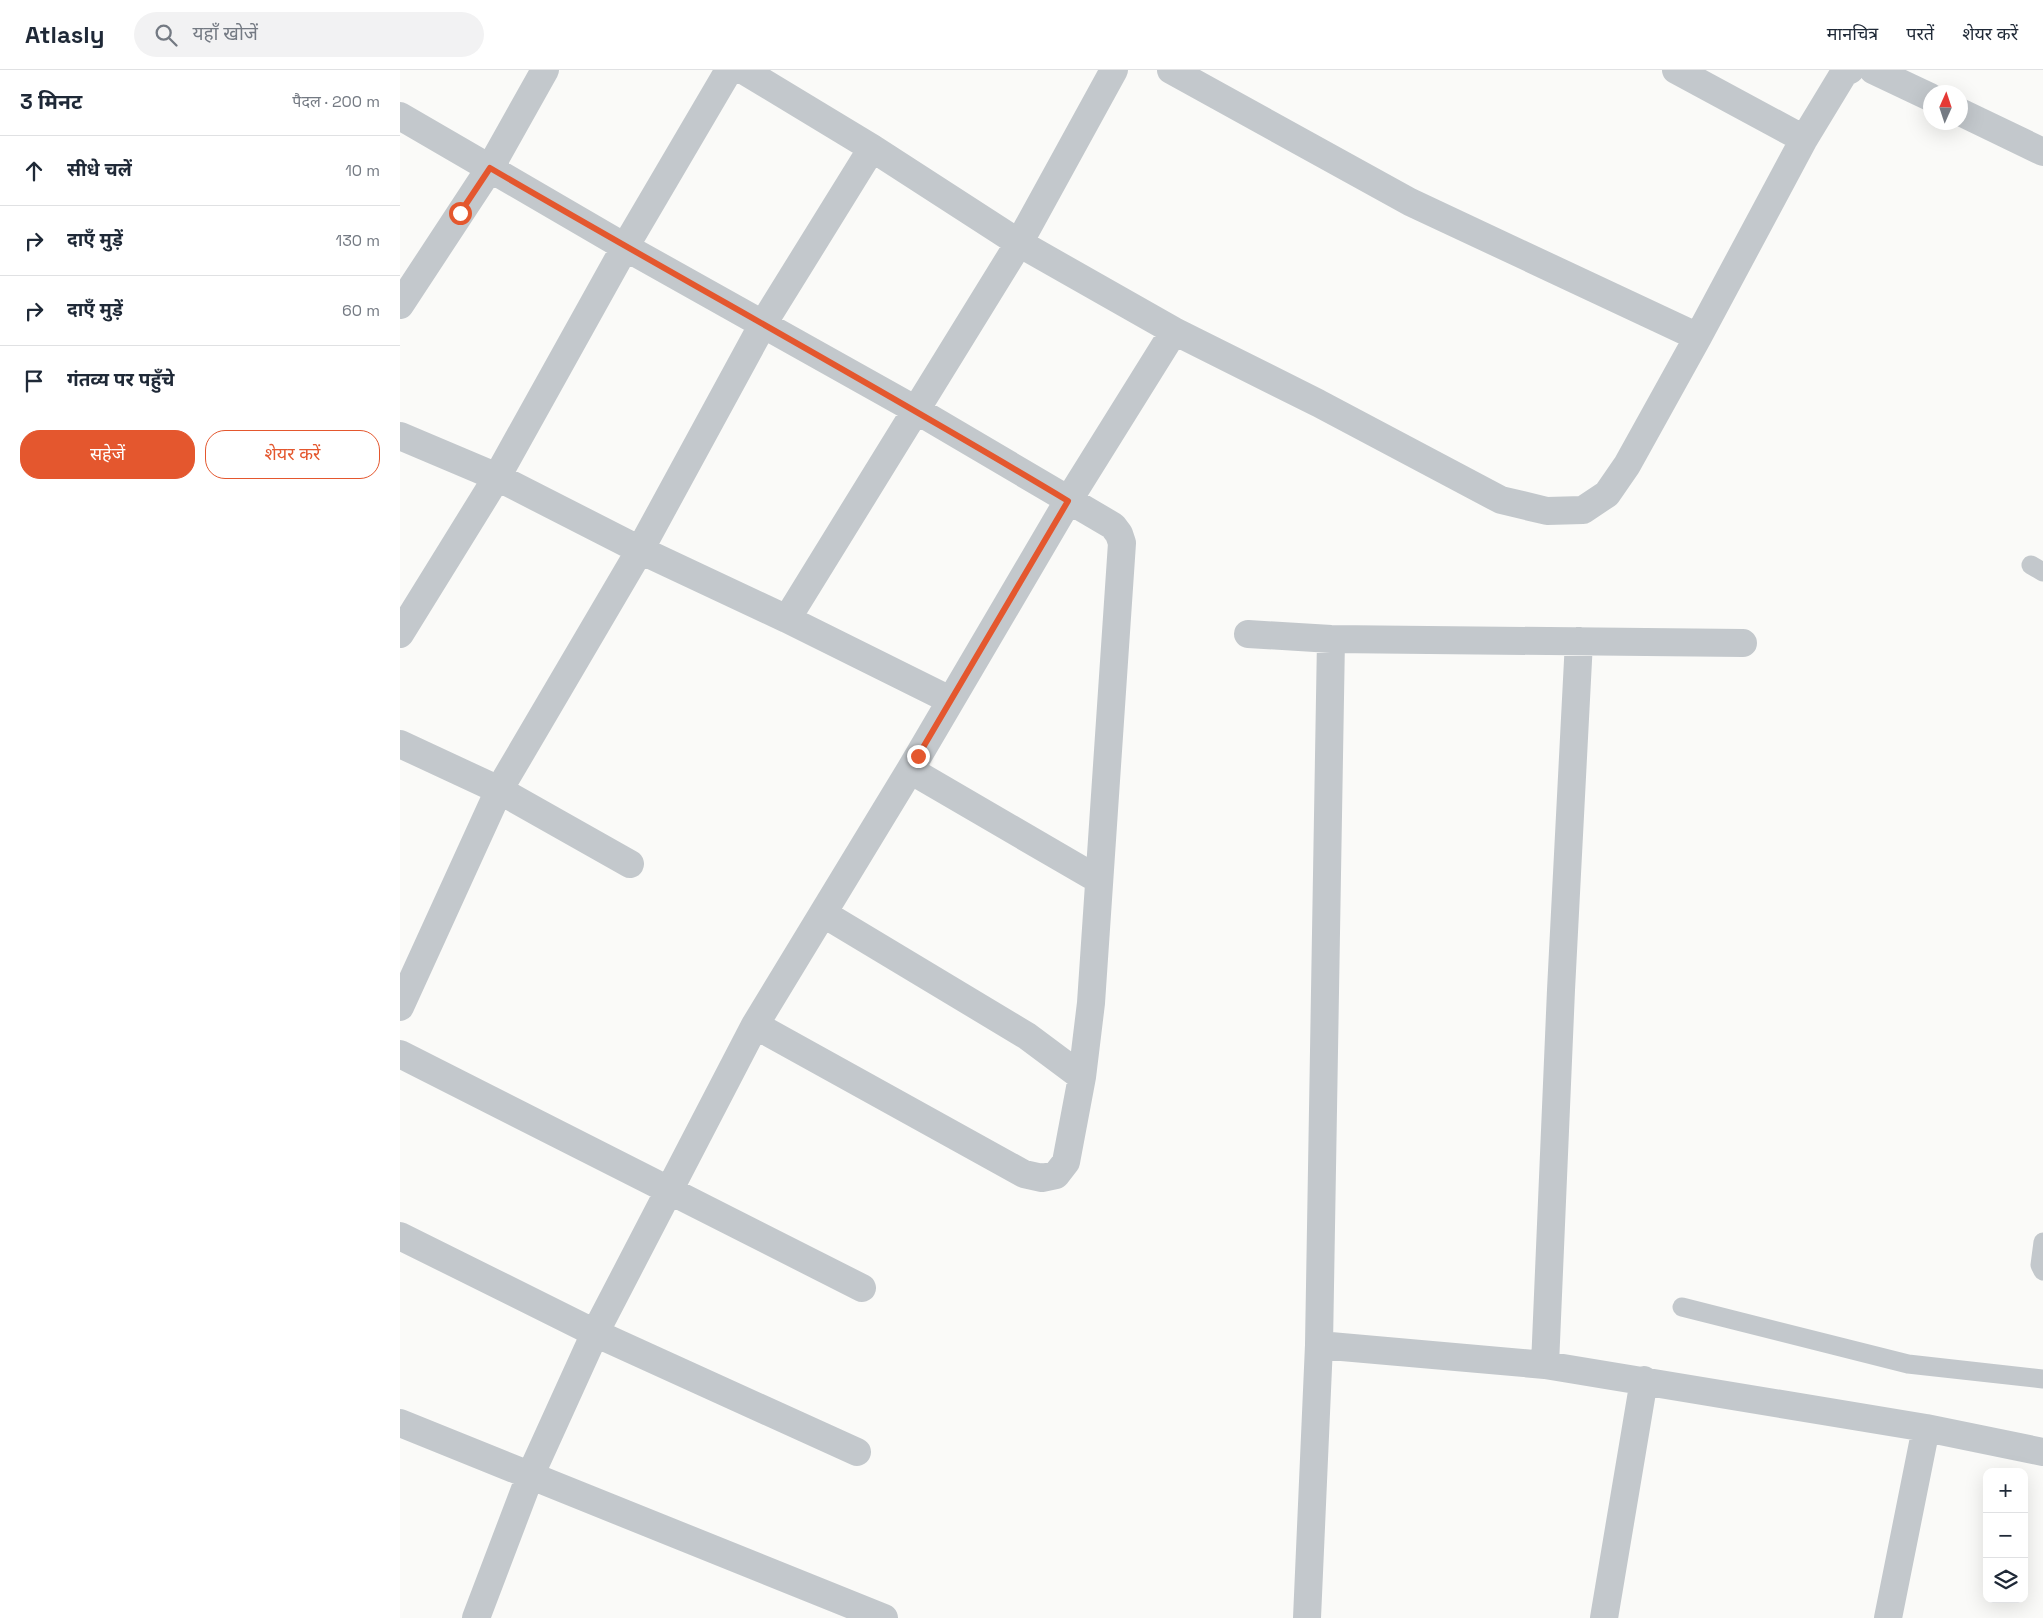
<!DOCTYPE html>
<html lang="hi">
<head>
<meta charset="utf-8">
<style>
  :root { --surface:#fff; --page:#f2f2f3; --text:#1f2937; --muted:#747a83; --line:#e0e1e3; --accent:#e4572e }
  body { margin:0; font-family:"Space Grotesk","Noto Sans Devanagari",sans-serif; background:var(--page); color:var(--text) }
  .controls { position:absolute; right:15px; bottom:15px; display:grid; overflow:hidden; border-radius:10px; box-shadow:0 5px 20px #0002 }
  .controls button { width:45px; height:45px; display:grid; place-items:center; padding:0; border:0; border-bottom:1px solid var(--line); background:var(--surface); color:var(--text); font:25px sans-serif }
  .compass { position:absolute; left:1523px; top:15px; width:45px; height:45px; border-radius:50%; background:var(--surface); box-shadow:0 5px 20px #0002; rotate:3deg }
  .stop { position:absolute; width:15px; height:15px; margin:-11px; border:4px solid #e4572e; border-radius:50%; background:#fff }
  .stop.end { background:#e4572e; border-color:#fff; box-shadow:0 1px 5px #0008 }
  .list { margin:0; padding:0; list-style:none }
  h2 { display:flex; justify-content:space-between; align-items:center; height:65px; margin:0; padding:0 20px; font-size:21px }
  h2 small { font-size:16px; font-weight:400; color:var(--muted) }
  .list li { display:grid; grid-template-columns:32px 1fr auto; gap:15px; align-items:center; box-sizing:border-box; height:70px; padding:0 20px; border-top:1px solid var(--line) }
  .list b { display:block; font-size:19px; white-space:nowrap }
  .list em { font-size:16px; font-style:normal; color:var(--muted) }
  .actions { display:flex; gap:10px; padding:15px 20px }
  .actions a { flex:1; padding:11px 0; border:1px solid var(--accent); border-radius:20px; text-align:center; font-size:18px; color:var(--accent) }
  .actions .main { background:var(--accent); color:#fff }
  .icon { flex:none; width:28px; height:28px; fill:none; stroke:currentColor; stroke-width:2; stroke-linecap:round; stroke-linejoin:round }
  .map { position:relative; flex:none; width:1643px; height:1548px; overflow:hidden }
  header { display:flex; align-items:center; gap:30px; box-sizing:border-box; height:70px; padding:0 25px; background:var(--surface); border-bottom:1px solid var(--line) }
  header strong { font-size:24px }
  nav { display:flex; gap:28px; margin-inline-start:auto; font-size:18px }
  .search { width:350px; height:45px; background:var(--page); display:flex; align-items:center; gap:12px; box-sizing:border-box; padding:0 18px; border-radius:28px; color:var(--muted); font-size:19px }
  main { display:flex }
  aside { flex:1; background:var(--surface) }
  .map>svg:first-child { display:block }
</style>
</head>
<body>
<header>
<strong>Atlasly</strong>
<div class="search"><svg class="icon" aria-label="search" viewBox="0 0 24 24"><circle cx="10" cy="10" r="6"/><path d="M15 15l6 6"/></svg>यहाँ खोजें</div>
<nav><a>मानचित्र</a><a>परतें</a><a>शेयर करें</a></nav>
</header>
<main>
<aside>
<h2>3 मिनट<small>पैदल · 200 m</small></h2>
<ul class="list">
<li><svg class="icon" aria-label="ahead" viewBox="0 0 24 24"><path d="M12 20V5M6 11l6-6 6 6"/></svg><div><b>सीधे चलें</b></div><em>10 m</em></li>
<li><svg class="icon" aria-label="right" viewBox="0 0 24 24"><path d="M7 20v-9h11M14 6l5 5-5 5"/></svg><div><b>दाएँ मुड़ें</b></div><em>130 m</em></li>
<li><svg class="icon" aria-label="right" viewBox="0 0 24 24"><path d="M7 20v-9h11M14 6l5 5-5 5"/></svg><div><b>दाएँ मुड़ें</b></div><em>60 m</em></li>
<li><svg class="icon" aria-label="arrive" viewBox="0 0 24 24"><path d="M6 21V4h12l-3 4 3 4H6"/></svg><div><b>गंतव्य पर पहुँचे</b></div></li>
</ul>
<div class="actions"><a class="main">सहेजें</a><a>शेयर करें</a></div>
</aside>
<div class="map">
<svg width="1643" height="1548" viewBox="0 0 1643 1548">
  <rect width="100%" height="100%" fill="#fafaf8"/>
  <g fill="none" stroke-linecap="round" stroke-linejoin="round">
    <path stroke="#c3c8cc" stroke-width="19" d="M1631,495L1643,502
      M1643,1172L1640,1195L1643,1201
      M1282,1237L1508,1294L1643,1309"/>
    <path stroke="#c3c8cc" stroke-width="28" d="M343,0L472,78L619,173L774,261L918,333L1101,430L1147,441L1183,440L1207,424L1227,395L1298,267L1404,69L1444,3L1450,0
      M771,0L1010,132L1298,267
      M1276,0L1404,69
      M1473,0L1530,27
      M1560,42L1643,82
      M0,46L225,177L516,340L713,456L719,464L722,473L691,933L682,1007L666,1092L656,1105L642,1108L624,1104L355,955
      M0,235L90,98L145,0
      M0,366L97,407L240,480L387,549L550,630
      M387,549L619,173L714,0
      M0,564L97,407L225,177L329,0
      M848,564L931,569L1343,573
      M0,674L99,720L230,794
      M510,700L699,810
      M424,844L627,966L682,1007
      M0,937L99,720L240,480L363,254L472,78
      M0,984L462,1218
      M0,1166L195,1263L457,1382
      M919,1275L1145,1295L1526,1358L1643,1382
      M1145,1295L1161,920L1179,571
      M0,1353L484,1548
      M76,1548L130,1406L195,1263L355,955L510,700L668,431L774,261
      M907,1548L919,1275L931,569
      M1204,1548L1244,1310
      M1488,1548L1526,1358"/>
  </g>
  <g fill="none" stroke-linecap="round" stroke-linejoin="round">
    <path stroke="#e4572e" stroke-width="6" d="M60,143L90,98C282,210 477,316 668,431L518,686"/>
  </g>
</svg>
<div class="controls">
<button>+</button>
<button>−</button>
<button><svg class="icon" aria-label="layers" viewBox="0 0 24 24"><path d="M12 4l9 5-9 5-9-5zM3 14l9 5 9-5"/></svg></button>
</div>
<svg class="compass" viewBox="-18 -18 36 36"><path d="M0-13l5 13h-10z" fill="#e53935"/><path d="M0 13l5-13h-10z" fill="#747a83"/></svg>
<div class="stop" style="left:60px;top:143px"></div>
<div class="stop end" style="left:518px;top:686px"></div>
</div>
</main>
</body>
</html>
